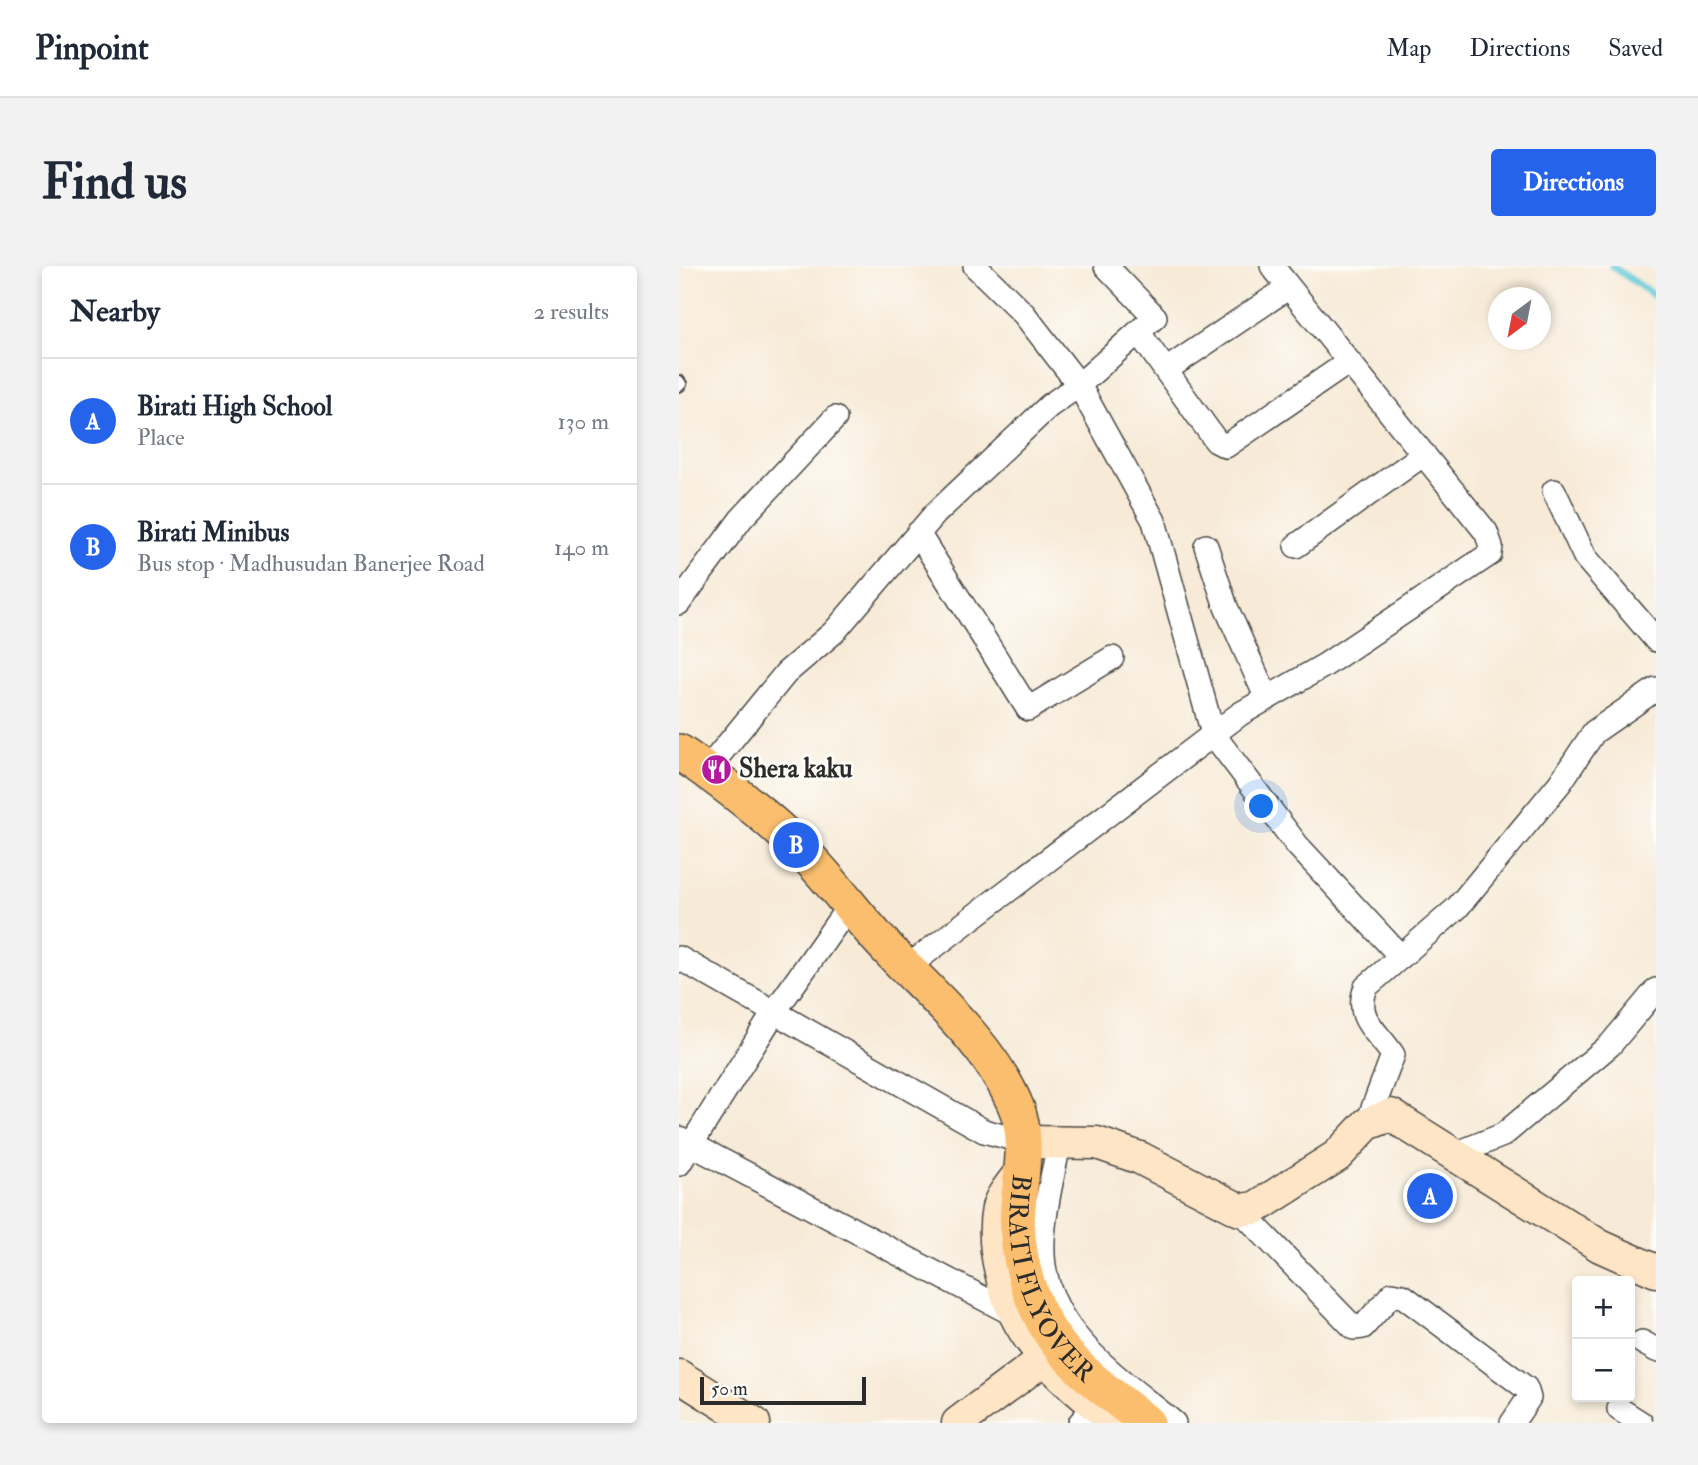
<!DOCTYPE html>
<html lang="en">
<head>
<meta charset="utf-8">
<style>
  :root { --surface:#fff; --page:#f2f2f3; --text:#1f2937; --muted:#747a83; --line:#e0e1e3; --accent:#2563eb }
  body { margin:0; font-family:"IM FELL Double Pica",serif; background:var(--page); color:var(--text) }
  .controls { position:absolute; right:21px; bottom:21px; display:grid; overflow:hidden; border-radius:7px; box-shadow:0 4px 10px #0003 }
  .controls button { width:63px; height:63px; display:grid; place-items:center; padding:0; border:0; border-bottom:2px solid var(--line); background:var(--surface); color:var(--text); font:35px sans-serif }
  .compass { position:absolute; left:809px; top:21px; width:63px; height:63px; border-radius:50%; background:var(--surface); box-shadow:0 4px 10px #0003; rotate:212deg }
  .scale { position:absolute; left:21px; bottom:18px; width:166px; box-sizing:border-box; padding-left:7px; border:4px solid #2b2b2b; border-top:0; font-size:19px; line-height:24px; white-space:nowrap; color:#2b2b2b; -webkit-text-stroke:5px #fdfcf7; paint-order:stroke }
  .you { position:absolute; left:583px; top:541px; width:24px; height:24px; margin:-18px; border:5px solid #fff; border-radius:50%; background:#1a73e8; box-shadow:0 0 0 10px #1a73e833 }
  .badge { display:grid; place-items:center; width:46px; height:46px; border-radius:50%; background:var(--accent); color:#fff; font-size:23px; font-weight:700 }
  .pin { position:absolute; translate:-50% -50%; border:4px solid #fff; box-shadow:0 2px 7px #0006 }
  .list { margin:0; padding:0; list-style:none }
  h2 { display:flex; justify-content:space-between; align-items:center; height:91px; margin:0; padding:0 28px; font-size:30px }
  h2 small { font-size:23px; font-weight:400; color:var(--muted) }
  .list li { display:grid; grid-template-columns:46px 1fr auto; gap:21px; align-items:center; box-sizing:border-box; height:126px; padding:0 28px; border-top:2px solid var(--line) }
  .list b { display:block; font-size:26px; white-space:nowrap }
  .list p { margin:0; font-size:23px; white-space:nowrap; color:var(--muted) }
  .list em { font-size:23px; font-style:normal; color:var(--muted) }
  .map { position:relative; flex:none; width:977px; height:1157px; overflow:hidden; border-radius:7px }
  header { display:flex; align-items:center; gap:42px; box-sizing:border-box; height:98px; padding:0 35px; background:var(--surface); border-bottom:2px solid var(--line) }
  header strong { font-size:33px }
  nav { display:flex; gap:38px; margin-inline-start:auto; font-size:24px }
  .intro { display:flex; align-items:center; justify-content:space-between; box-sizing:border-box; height:168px; padding:0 42px }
  h1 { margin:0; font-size:49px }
  .button { padding:18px 32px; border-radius:7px; background:var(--accent); color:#fff; font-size:24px; font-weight:700 }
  main { display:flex; gap:42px; padding:0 42px }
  aside { flex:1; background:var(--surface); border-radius:7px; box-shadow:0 4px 10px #0003 }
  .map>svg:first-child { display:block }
</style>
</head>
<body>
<header>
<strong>Pinpoint</strong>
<nav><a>Map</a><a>Directions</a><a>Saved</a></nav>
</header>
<div class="intro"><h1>Find us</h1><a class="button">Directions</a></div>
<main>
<aside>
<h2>Nearby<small>2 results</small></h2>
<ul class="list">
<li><span class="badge">A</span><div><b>Birati High School</b><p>Place</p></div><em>130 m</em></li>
<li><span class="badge">B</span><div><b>Birati Minibus</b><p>Bus stop · Madhusudan Banerjee Road</p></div><em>140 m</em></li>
</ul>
</aside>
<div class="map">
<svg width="977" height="1157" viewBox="0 0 977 1157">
  <rect width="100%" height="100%" fill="#fdfcf7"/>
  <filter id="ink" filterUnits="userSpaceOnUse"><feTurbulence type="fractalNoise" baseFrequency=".0143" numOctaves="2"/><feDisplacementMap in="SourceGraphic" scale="14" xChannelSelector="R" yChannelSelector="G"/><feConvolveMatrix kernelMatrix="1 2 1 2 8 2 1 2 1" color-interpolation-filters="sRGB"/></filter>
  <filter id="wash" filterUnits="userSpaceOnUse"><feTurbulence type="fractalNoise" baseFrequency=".00686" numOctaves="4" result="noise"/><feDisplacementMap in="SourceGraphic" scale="28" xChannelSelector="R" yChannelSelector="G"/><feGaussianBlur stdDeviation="1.57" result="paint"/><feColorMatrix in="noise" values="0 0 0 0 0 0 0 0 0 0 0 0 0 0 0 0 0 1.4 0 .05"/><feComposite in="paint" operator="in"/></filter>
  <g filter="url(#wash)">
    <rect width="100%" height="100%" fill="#f7ead7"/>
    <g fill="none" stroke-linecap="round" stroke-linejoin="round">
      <path stroke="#5ec9d8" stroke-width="7" d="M933,0L977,31"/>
    </g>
  </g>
  <g filter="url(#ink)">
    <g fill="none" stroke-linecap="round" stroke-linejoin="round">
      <defs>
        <path id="lane" d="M0,115L2,118L0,120"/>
        <path id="street" d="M296,0L345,48L400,119L475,255L534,468L618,579L722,691
          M460,67L537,175L547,180L670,96
          M487,104L610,21
          M875,225L906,291L977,374
          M239,267L349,443L433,392
          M527,280L547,341L588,433
          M617,280L745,188
          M0,337L62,253L156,152
          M27,505L107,407L155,366L256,248L370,140L400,119L476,51L427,0
          M0,692L305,865L345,876
          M227,702L561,448L646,399L811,288L812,280L807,266L593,0
          M688,858L714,789C697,763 675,753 687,721L778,642L881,517L915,466L977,423
          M0,872L334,1048
          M380,878C374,909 365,942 364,974C359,1061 436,1108 495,1157
          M776,888L824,869L931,779L977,724
          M0,898L96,745L170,640
          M561,944L675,1062L684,1061L713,1028L724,1030L847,1122L850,1132L833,1157
          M963,1076L977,1084
          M940,1143L962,1157
          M401,1157L417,1139"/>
        <path id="secondary" d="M345,876L418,877L461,892L561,944L576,942L658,890L688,858L712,849L921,980L977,1005
          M342,905C335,916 322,929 319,942C315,962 317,986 322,1006C336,1076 386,1114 438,1157
          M0,1110L75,1157
          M279,1157L365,1093"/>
        <g id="primary">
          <path id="s1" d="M0,486C45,517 89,550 127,589C156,619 179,652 207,681C252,729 308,775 335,836C351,870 342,905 339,940C335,993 354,1053 391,1092C413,1116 442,1136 468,1157"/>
        </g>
      </defs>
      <use href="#lane" stroke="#4a4845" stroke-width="14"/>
      <use href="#street" stroke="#4a4845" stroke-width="26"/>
      <use href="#secondary" stroke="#4a4845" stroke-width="35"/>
      <use href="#primary" stroke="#4a4845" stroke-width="38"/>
      <use href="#lane" stroke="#fff" stroke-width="10"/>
      <use href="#street" stroke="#fff" stroke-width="23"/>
      <use href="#secondary" stroke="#fde5c5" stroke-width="32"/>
      <use href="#primary" stroke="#fbbe6e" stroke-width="35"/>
    </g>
  </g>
  <defs>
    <symbol id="restaurant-disc" viewBox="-11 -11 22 22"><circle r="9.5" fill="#b5179e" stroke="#fdfcf7"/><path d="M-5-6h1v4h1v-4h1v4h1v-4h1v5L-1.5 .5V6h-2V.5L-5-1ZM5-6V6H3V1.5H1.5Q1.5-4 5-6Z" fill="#fff"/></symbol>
  </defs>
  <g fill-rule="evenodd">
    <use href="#restaurant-disc" x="20" y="486" width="35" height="35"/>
  </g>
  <g text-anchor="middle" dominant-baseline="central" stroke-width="6" stroke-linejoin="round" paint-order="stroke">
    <g font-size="26" font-weight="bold" fill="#2b2b2b" stroke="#fdfcf7" text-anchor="start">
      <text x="60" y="503">Shera kaku</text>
    </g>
    <g font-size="26" fill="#2b2b2b" stroke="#fdfcf7">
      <text stroke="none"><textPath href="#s1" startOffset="674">BIRATI FLYOVER</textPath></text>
    </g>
  </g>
</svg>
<div class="controls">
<button>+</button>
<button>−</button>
</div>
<svg class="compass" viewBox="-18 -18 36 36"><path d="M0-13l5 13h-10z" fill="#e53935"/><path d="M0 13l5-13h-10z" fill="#747a83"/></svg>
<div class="scale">50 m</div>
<div class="you"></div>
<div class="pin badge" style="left:751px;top:930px">A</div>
<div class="pin badge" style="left:117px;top:579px">B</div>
</div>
</main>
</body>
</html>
